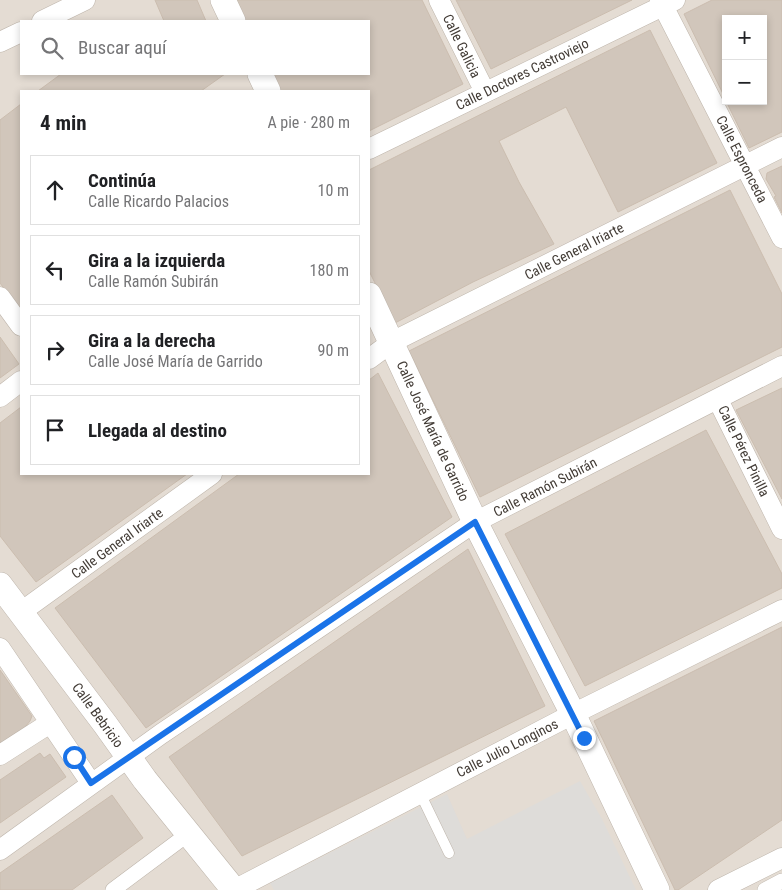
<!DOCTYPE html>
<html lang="es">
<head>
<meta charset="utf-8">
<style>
  :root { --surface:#fff; --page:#f2f2f2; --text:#202124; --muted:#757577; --line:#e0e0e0 }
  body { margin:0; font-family:"Roboto Condensed",sans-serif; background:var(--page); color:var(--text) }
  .controls { position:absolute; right:15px; top:15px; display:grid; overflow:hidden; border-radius:0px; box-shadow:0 2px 8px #0003 }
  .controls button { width:45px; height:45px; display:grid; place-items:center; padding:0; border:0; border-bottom:1px solid var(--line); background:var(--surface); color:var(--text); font:25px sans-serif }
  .stop { position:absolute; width:15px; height:15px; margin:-11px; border:4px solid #1a73e8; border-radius:50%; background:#fff }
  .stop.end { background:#1a73e8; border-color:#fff; box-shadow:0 1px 5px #0008 }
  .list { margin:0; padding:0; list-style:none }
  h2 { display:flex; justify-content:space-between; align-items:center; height:65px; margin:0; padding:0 20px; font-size:21px }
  h2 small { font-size:16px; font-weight:400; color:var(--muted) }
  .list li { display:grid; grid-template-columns:32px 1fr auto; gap:15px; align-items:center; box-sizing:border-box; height:70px; margin:0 10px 10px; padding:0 10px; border:1px solid var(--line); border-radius:0px }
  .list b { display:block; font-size:19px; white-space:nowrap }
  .list p { margin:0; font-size:16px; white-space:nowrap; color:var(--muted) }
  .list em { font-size:16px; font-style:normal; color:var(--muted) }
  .icon { flex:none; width:28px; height:28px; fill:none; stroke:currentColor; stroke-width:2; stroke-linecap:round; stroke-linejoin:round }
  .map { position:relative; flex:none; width:782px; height:890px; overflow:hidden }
  .search { position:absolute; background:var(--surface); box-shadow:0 2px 8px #0003; left:20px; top:20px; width:350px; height:55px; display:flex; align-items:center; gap:12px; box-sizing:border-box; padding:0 18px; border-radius:0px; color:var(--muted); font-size:19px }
  .panel { position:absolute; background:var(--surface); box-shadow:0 2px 8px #0003; left:20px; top:90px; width:350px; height:385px; border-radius:0px }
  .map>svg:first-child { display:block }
</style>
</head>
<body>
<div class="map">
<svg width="782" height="890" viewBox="0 0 782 890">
  <rect width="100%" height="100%" fill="#f0ebe4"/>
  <path fill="#e4dcd3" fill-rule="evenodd" d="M0,0H782V890H0ZM726,19H763V101H726ZM21,21H369V74H21ZM21,91H369V474H21Z"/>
  <path fill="#dedcd9" d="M580,781L602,819L636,890H274L270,883L447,794L467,839Z"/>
  <path fill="#d1c6bb" stroke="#cbbdaf" d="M155,0H197L206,21H164Z
    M234,0H422L463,84L369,131V91H279L270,74H369V21H245Z
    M456,0H632L491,69Z
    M712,0H782V132L749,148L726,101H763V19H726V100L684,14Z
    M650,30L717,163L618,212L566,107L499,141L519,182L554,244L473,282L395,323L369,271V170Z
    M61,74H225L201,91H38Z
    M21,104V312L0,283V120Z
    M782,166V213L774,197L776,196L766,179L767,173Z
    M730,190L782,294V347L480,497L409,351Z
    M0,337L19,364L0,378Z
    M378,373L452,517L146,728L55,608L239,474H369V380Z
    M782,388V499L736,410Z
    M21,407V474H187L36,582L0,536V423Z
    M706,430L782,574V588L585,686L505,534Z
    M468,549L545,706L242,856L169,757Z
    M782,627V820L678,890H675L594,721Z
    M0,670L32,716L30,721L26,726L0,744Z
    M40,753L44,758L50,754L66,777L0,823V780Z
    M112,795L143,838L72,890H0V873Z"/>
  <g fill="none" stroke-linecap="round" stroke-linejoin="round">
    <defs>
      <path id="service" d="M420,793L449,853"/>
      <path id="pedestrian" d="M113,890L188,834
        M765,890L782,881"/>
      <path id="minor" d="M439,0L485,92
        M660,0L782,238
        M42,21L85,0
        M0,42L21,32
        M369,149L675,0
        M0,297L21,326
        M369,359L392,342L782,147
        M0,397L21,381
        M718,400L782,529
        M21,612L212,474
        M0,648L91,783
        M0,755L50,723
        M0,850L161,734L475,522L782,366
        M234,890L573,714L782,610
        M718,890L782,858"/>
      <path id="tertiary" d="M223,0L233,21
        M260,74L268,91
        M369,295L475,522L573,714L657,890
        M0,585L105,724L145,780L234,890"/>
    </defs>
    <use href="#service" stroke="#beb5ab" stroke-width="11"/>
    <use href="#pedestrian" stroke="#beb5ab" stroke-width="16"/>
    <use href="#minor" stroke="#beb5ab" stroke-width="21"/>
    <use href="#tertiary" stroke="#beb5ab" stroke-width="26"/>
    <use href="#service" stroke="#fff" stroke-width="10"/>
    <use href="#pedestrian" stroke="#fff" stroke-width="15"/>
    <use href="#minor" stroke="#fff" stroke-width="20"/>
    <use href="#tertiary" stroke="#fff" stroke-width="25"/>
  </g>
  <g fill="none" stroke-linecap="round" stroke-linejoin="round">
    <path stroke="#1a73e8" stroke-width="6" d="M74,757L91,783L475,522L584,738"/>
  </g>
  <g text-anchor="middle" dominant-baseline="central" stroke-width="4" stroke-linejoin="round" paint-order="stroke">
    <g font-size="14" fill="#423b35" stroke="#fff">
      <text transform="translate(462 46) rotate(64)">Calle Galicia</text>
      <text transform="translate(522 74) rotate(-26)">Calle Doctores Castroviejo</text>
      <text transform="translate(742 159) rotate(63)">Calle Espronceda</text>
      <text transform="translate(574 251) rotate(-27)">Calle General Iriarte</text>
      <text transform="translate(433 431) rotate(65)">Calle José María de Garrido</text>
      <text transform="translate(744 451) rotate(64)">Calle Pérez Pinilla</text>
      <text transform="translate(545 487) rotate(-27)">Calle Ramón Subirán</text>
      <text transform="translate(117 543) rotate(-36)">Calle General Iriarte</text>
      <text transform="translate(98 715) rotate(54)">Calle Bebricio</text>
      <text transform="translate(507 748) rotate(-27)">Calle Julio Longinos</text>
    </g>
  </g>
</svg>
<div class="controls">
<button>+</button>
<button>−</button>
</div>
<div class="stop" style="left:74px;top:757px"></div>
<div class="stop end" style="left:584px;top:738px"></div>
<div class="search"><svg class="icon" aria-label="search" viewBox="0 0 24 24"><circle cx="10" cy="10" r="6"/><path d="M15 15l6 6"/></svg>Buscar aquí</div>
<section class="panel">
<h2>4 min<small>A pie · 280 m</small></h2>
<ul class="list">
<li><svg class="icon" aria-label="ahead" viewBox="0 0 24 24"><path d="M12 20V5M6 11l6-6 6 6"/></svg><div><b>Continúa</b><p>Calle Ricardo Palacios</p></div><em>10 m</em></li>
<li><svg class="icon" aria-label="left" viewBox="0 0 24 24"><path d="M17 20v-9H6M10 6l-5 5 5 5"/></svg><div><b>Gira a la izquierda</b><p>Calle Ramón Subirán</p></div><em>180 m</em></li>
<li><svg class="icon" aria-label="right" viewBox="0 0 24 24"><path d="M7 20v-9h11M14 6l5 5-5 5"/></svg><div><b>Gira a la derecha</b><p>Calle José María de Garrido</p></div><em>90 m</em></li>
<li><svg class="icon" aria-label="arrive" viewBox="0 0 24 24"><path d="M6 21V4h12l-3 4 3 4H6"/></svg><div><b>Llegada al destino</b></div></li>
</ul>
</section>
</div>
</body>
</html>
